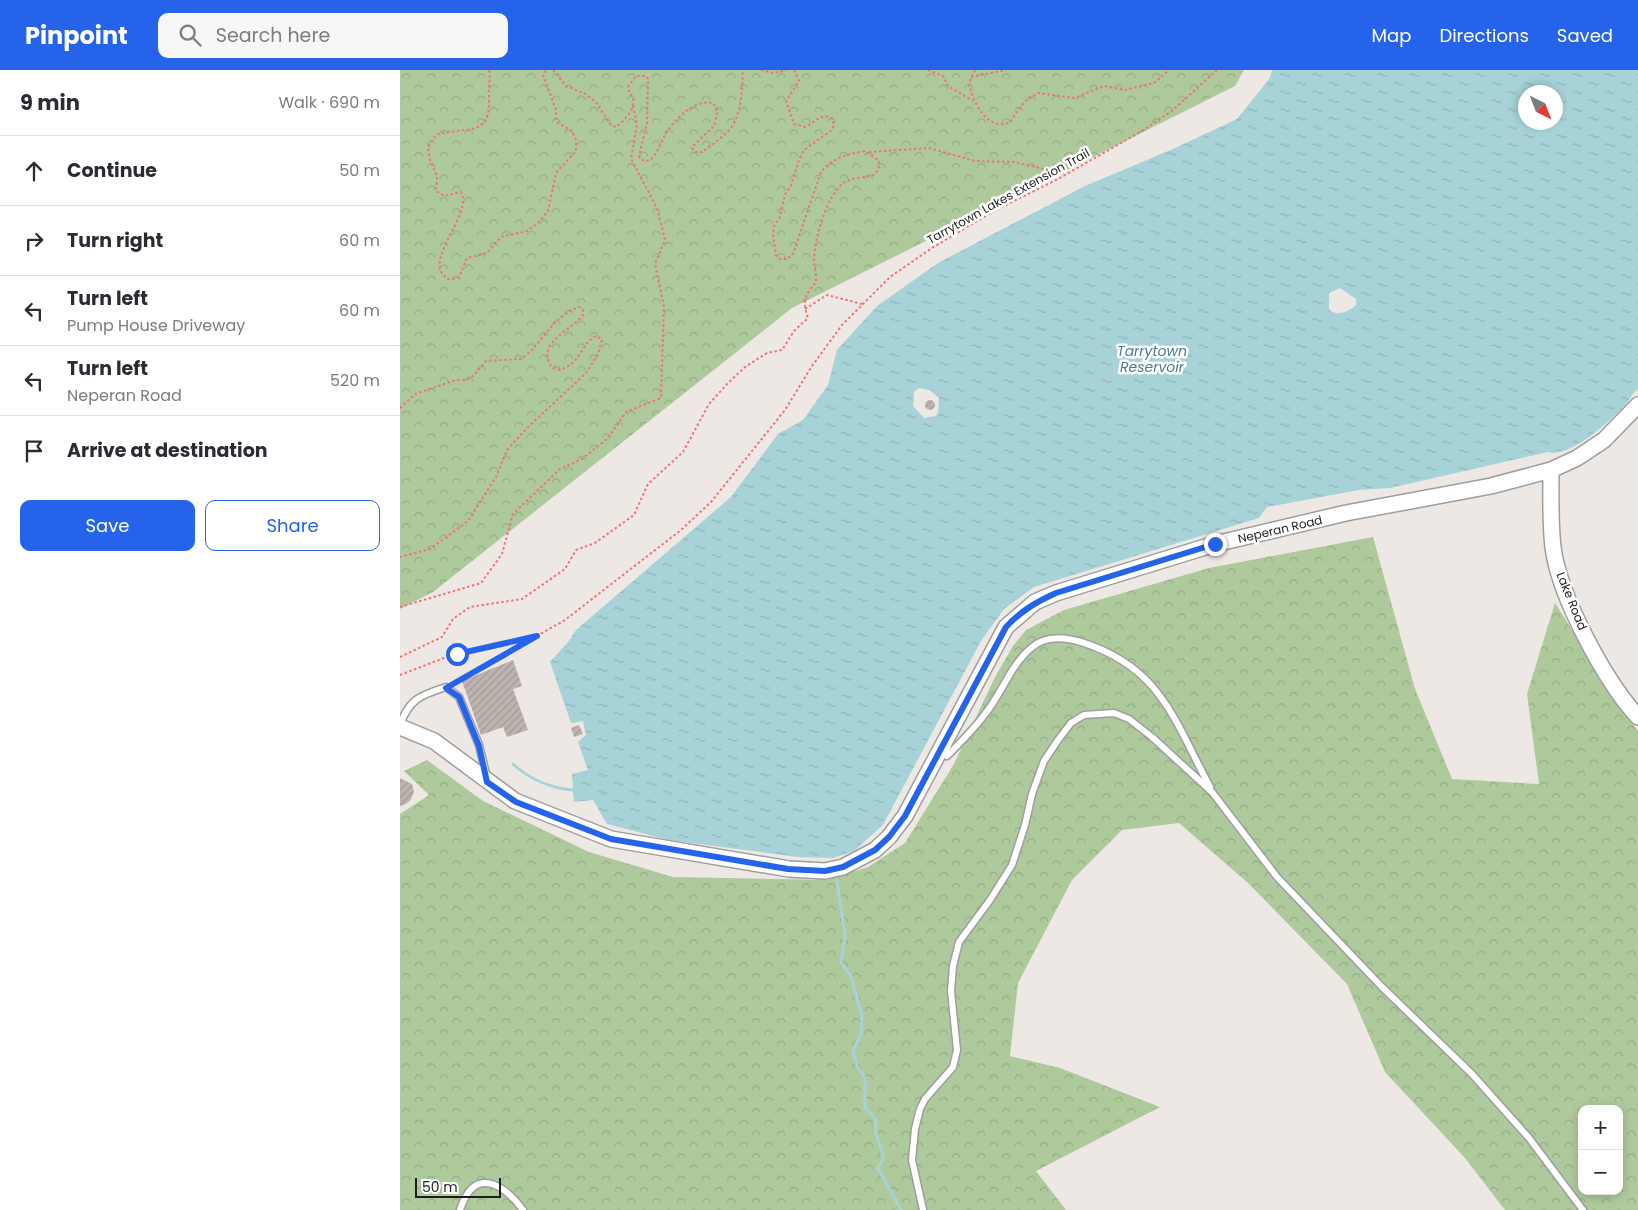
<!DOCTYPE html>
<html lang="en">
<head>
<meta charset="utf-8">
<style>
  :root { --surface:#fff; --page:#f7f7f7; --text:#2b2b33; --muted:#7c7c81; --line:#e1e1e2; --accent:#2563eb }
  body { margin:0; font-family:Poppins,sans-serif; background:var(--page); color:var(--text) }
  .controls { position:absolute; right:15px; bottom:15px; display:grid; overflow:hidden; border-radius:10px; box-shadow:0 2px 8px #0003 }
  .controls button { width:45px; height:45px; display:grid; place-items:center; padding:0; border:0; border-bottom:1px solid var(--line); background:var(--surface); color:var(--text); font:25px sans-serif }
  .compass { position:absolute; left:1118px; top:15px; width:45px; height:45px; border-radius:50%; background:var(--surface); box-shadow:0 2px 8px #0003; rotate:138deg }
  .scale { position:absolute; left:15px; bottom:12px; width:86px; box-sizing:border-box; padding-left:5px; border:2px solid #1d1d1d; border-top:0; font-size:14px; line-height:18px; white-space:nowrap; color:#1d1d1d; -webkit-text-stroke:4px #fff; paint-order:stroke }
  .stop { position:absolute; width:15px; height:15px; margin:-11px; border:4px solid #2563eb; border-radius:50%; background:#fff }
  .stop.end { background:#2563eb; border-color:#fff; box-shadow:0 1px 5px #0008 }
  .list { margin:0; padding:0; list-style:none }
  h2 { display:flex; justify-content:space-between; align-items:center; height:65px; margin:0; padding:0 20px; font-size:21px }
  h2 small { font-size:16px; font-weight:400; color:var(--muted) }
  .list li { display:grid; grid-template-columns:32px 1fr auto; gap:15px; align-items:center; box-sizing:border-box; height:70px; padding:0 20px; border-top:1px solid var(--line) }
  .list b { display:block; font-size:19px; white-space:nowrap }
  .list p { margin:0; font-size:16px; white-space:nowrap; color:var(--muted) }
  .list em { font-size:16px; font-style:normal; color:var(--muted) }
  .actions { display:flex; gap:10px; padding:15px 20px }
  .actions a { flex:1; padding:11px 0; border:1px solid var(--accent); border-radius:10px; text-align:center; font-size:18px; color:var(--accent) }
  .actions .main { background:var(--accent); color:#fff }
  .icon { flex:none; width:28px; height:28px; fill:none; stroke:currentColor; stroke-width:2; stroke-linecap:round; stroke-linejoin:round }
  .map { position:relative; flex:none; width:1238px; height:1140px; overflow:hidden }
  header { display:flex; align-items:center; gap:30px; box-sizing:border-box; height:70px; padding:0 25px; background:var(--accent); color:#fff }
  header strong { font-size:24px }
  nav { display:flex; gap:28px; margin-inline-start:auto; font-size:18px }
  .search { width:350px; height:45px; background:var(--page); display:flex; align-items:center; gap:12px; box-sizing:border-box; padding:0 18px; border-radius:10px; color:var(--muted); font-size:19px }
  main { display:flex }
  aside { flex:1; background:var(--surface) }
  .map>svg:first-child { display:block }
</style>
</head>
<body>
<header>
<strong>Pinpoint</strong>
<div class="search"><svg class="icon" aria-label="search" viewBox="0 0 24 24"><circle cx="10" cy="10" r="6"/><path d="M15 15l6 6"/></svg>Search here</div>
<nav><a>Map</a><a>Directions</a><a>Saved</a></nav>
</header>
<main>
<aside>
<h2>9 min<small>Walk · 690 m</small></h2>
<ul class="list">
<li><svg class="icon" aria-label="ahead" viewBox="0 0 24 24"><path d="M12 20V5M6 11l6-6 6 6"/></svg><div><b>Continue</b></div><em>50 m</em></li>
<li><svg class="icon" aria-label="right" viewBox="0 0 24 24"><path d="M7 20v-9h11M14 6l5 5-5 5"/></svg><div><b>Turn right</b></div><em>60 m</em></li>
<li><svg class="icon" aria-label="left" viewBox="0 0 24 24"><path d="M17 20v-9H6M10 6l-5 5 5 5"/></svg><div><b>Turn left</b><p>Pump House Driveway</p></div><em>60 m</em></li>
<li><svg class="icon" aria-label="left" viewBox="0 0 24 24"><path d="M17 20v-9H6M10 6l-5 5 5 5"/></svg><div><b>Turn left</b><p>Neperan Road</p></div><em>520 m</em></li>
<li><svg class="icon" aria-label="arrive" viewBox="0 0 24 24"><path d="M6 21V4h12l-3 4 3 4H6"/></svg><div><b>Arrive at destination</b></div></li>
</ul>
<div class="actions"><a class="main">Save</a><a>Share</a></div>
</aside>
<div class="map">
<svg width="1238" height="1140" viewBox="0 0 1238 1140">
  <defs>
    <pattern id="forest-crowns" width="20" height="18" patternUnits="userSpaceOnUse" patternTransform="scale(1.25)"><rect width="20" height="18" fill="#aec99b"/><path d="M2 6a3 3 0 1 1 6 0M12 15a3 3 0 1 1 6 0" fill="none" stroke="#95ac85"/></pattern>
    <pattern id="water-ripples" width="26" height="14" patternUnits="userSpaceOnUse" patternTransform="scale(1.25)"><rect width="26" height="14" fill="#a7d2d7"/><path d="M2 4q2-2 4 0t4 0M15 11q2-2 4 0t4 0" fill="none" stroke="#8fb4b8"/></pattern>
    <pattern id="building-hatch" width="6" height="6" patternUnits="userSpaceOnUse" patternTransform="scale(1.25)"><rect width="6" height="6" fill="#bdb4b0"/><path d="M-1 1l2-2M0 6l6-6M5 7l2-2" fill="none" stroke="#a29a97"/></pattern>
  </defs>
  <rect width="100%" height="100%" fill="#ede8e3"/>
  <path fill="url(#forest-crowns)" fill-rule="evenodd" d="M0,0H844L835,16L392,238L33,522L0,539Z
    M973,467L1015,619L1052,709L1139,714L1127,624L1155,533L1226,646L1238,661V1140H1105L1065,1088L985,1002L947,914L848,813L779,753L722,760L672,810L618,913L610,986L660,998L760,1037L636,1101L666,1140H0V744L29,725L4,701L27,690L83,731L189,782L273,807L427,810L468,797L505,773L554,694L595,607L613,576L626,560L664,540L809,498ZM1182,1039H1219V1121H1182Z"/>
  <path fill="url(#water-ripples)" fill-rule="evenodd" d="M872,0H1238V319C1233,322 1230,329 1226,334C1211,350 1171,388 1148,382L990,418L959,420L867,437L859,448L634,517L604,539L581,571L483,755L454,781L433,788L397,787L269,770L207,754L193,730L174,732L172,704L188,700L178,672L186,665L183,651L171,653L150,592L169,571L176,560L331,427L378,364L403,350L428,315L437,280L477,236L538,193L685,116L773,79L837,49L870,8ZM1126,22H1156V52H1126ZM940,218L956,229V235C950,241 936,248 929,239V223ZM519,318L530,320L539,328L538,342L536,346L524,348L513,336L514,322Z"/>
  <g fill="none" stroke-linecap="round" stroke-linejoin="round">
    <path stroke="#a7d2d7" stroke-width="3" d="M113,694C129,709 151,718 173,720
      M437,810L445,866L441,893L451,906L462,946L461,964L453,981L457,996L465,1008V1037L476,1050V1063L484,1088L478,1098L501,1140"/>
  </g>
  <path fill="url(#building-hatch)" d="M525 335a5 5 0 1 1 10 0a5 5 0 1 1-10 0Z
    M113,590L122,616L113,619L128,660L107,667L103,657L81,665L62,611Z
    M179,655L183,664L174,667L171,658Z
    M0,708L12,714L14,722L10,731L4,735L0,736Z"/>
  <g fill="none" stroke-linecap="round" stroke-linejoin="round">
    <defs>
      <path id="service" d="M0,655C9,629 21,625 46,617L59,627L79,675L87,708
        M540,683L547,686C560,673 574,659 585,644C602,623 610,596 631,578C645,565 664,567 681,572C761,597 774,650 810,717
        M60,1140C74,1096 103,1113 123,1140
        M523,1140L512,1090L515,1059L520,1039L525,1029L553,997L557,980L551,921L553,896L559,872L590,830L612,795L625,755L632,724L644,691L658,670L671,653L684,645L714,643L729,649L752,667L812,722L877,807L982,917L1072,1004L1129,1068L1183,1140"/>
      <path id="tertiary" d="M1151,400C1151,426 1150,452 1153,477C1159,526 1205,611 1238,647
        M0,657L34,671L115,731L211,769L389,799L425,801L443,797L475,780L489,767L505,746L606,557L635,532L656,523L815,474L946,443L1091,416L1151,400L1177,388L1204,370L1238,335"/>
    </defs>
    <use href="#service" stroke="#9e9e9e" stroke-width="9"/>
    <use href="#tertiary" stroke="#9e9e9e" stroke-width="18"/>
    <path stroke="#ee7375" stroke-width="2" stroke-dasharray="2.5 2.5" stroke-linecap="butt" d="M89,0C91,10 88,17 89,27C91,70 65,55 36,65L28,77L30,90L37,106L36,121L44,126L61,122C74,146 16,196 51,210L59,207L67,188L87,183L101,167L127,161L138,153L148,141L156,103L176,81V70L172,61L158,53L156,50V40L143,5L146,0
      M153,0L166,16L184,23L196,32L210,54L216,57C223,52 236,39 233,29C231,24 229,22 228,17L236,6H246L248,9L247,53L239,86L240,89C244,91 247,92 251,89C258,83 261,72 265,65C274,50 294,29 313,33L318,41L314,56L294,75L292,78L295,82H302C311,75 329,64 334,53C342,37 342,18 343,0
      M361,0L373,3L387,0
      M528,0L543,6L548,16L573,31
      M575,0L569,13C572,31 588,63 610,52L624,32L638,23L674,28L704,16L725,20L754,13L769,0
      M571,7L606,0
      M469,82L529,78L575,91L614,92L666,104
      M405,239L427,225L462,234
      M0,338L15,324L56,310H67L74,305L86,291L121,289C143,274 152,246 179,237L183,240V245C173,259 134,274 152,297L160,300C184,291 181,271 197,266L202,270L198,284L186,303L128,357L107,380L96,407L68,451L30,479L0,487
      M0,537L81,513L102,484L113,444L160,399L182,389L208,368L226,342L261,328L264,237L255,194L265,170L257,138L231,89L237,54L233,35
      M0,587L42,567L53,549L70,537L122,529L165,499L176,480L195,473L234,445L248,414L283,382L309,334L328,313L345,297L367,283L382,280L394,261L408,248C402,232 405,224 416,212C416,204 414,196 414,189C415,168 427,123 445,112C455,106 466,109 475,104L480,96L478,90L465,81C447,84 433,88 421,102L393,184L387,189H380L376,185L373,165L374,156L380,147L385,124L391,116L399,90L404,80L432,60L434,54L432,48C421,43 415,52 405,57L394,54L386,31L399,11L394,0
      M0,605L57,583L134,567
      M54,613L165,550L281,460L311,432L385,340L412,296L442,255L490,207L532,178L592,142L658,109L742,61L773,40L817,0"/>
    <use href="#service" stroke="#fff" stroke-width="6"/>
    <use href="#tertiary" stroke="#fff" stroke-width="15"/>
  </g>
  <g fill="none" stroke-linecap="round" stroke-linejoin="round">
    <path stroke="#2563eb" stroke-width="6" d="M57,584L137,566L46,618L59,627L79,676L87,712L116,732L211,769L388,799L425,801L443,797L475,780L489,767L505,746L606,557C621,541 636,532 656,523L815,474"/>
  </g>
  <g text-anchor="middle" dominant-baseline="central" stroke-width="5" stroke-linejoin="round" paint-order="stroke">
    <g font-size="12" fill="#1d1d1d" stroke="#fff">
      <text transform="translate(608 126) rotate(-29)">Tarrytown Lakes Extension Trail</text>
      <text transform="translate(880 459) rotate(-13)">Neperan Road</text>
      <text transform="translate(1172 531) rotate(68)">Lake Road</text>
    </g>
    <g font-size="14" font-style="italic" fill="#4b7995" stroke="#fff">
      <text x="752" y="281">Tarrytown<tspan x="752" dy="16">Reservoir</tspan></text>
    </g>
  </g>
</svg>
<div class="controls">
<button>+</button>
<button>−</button>
</div>
<svg class="compass" viewBox="-18 -18 36 36"><path d="M0-13l5 13h-10z" fill="#e53935"/><path d="M0 13l5-13h-10z" fill="#7c7c81"/></svg>
<div class="scale">50 m</div>
<div class="stop" style="left:57px;top:584px"></div>
<div class="stop end" style="left:815px;top:474px"></div>
</div>
</main>
</body>
</html>
